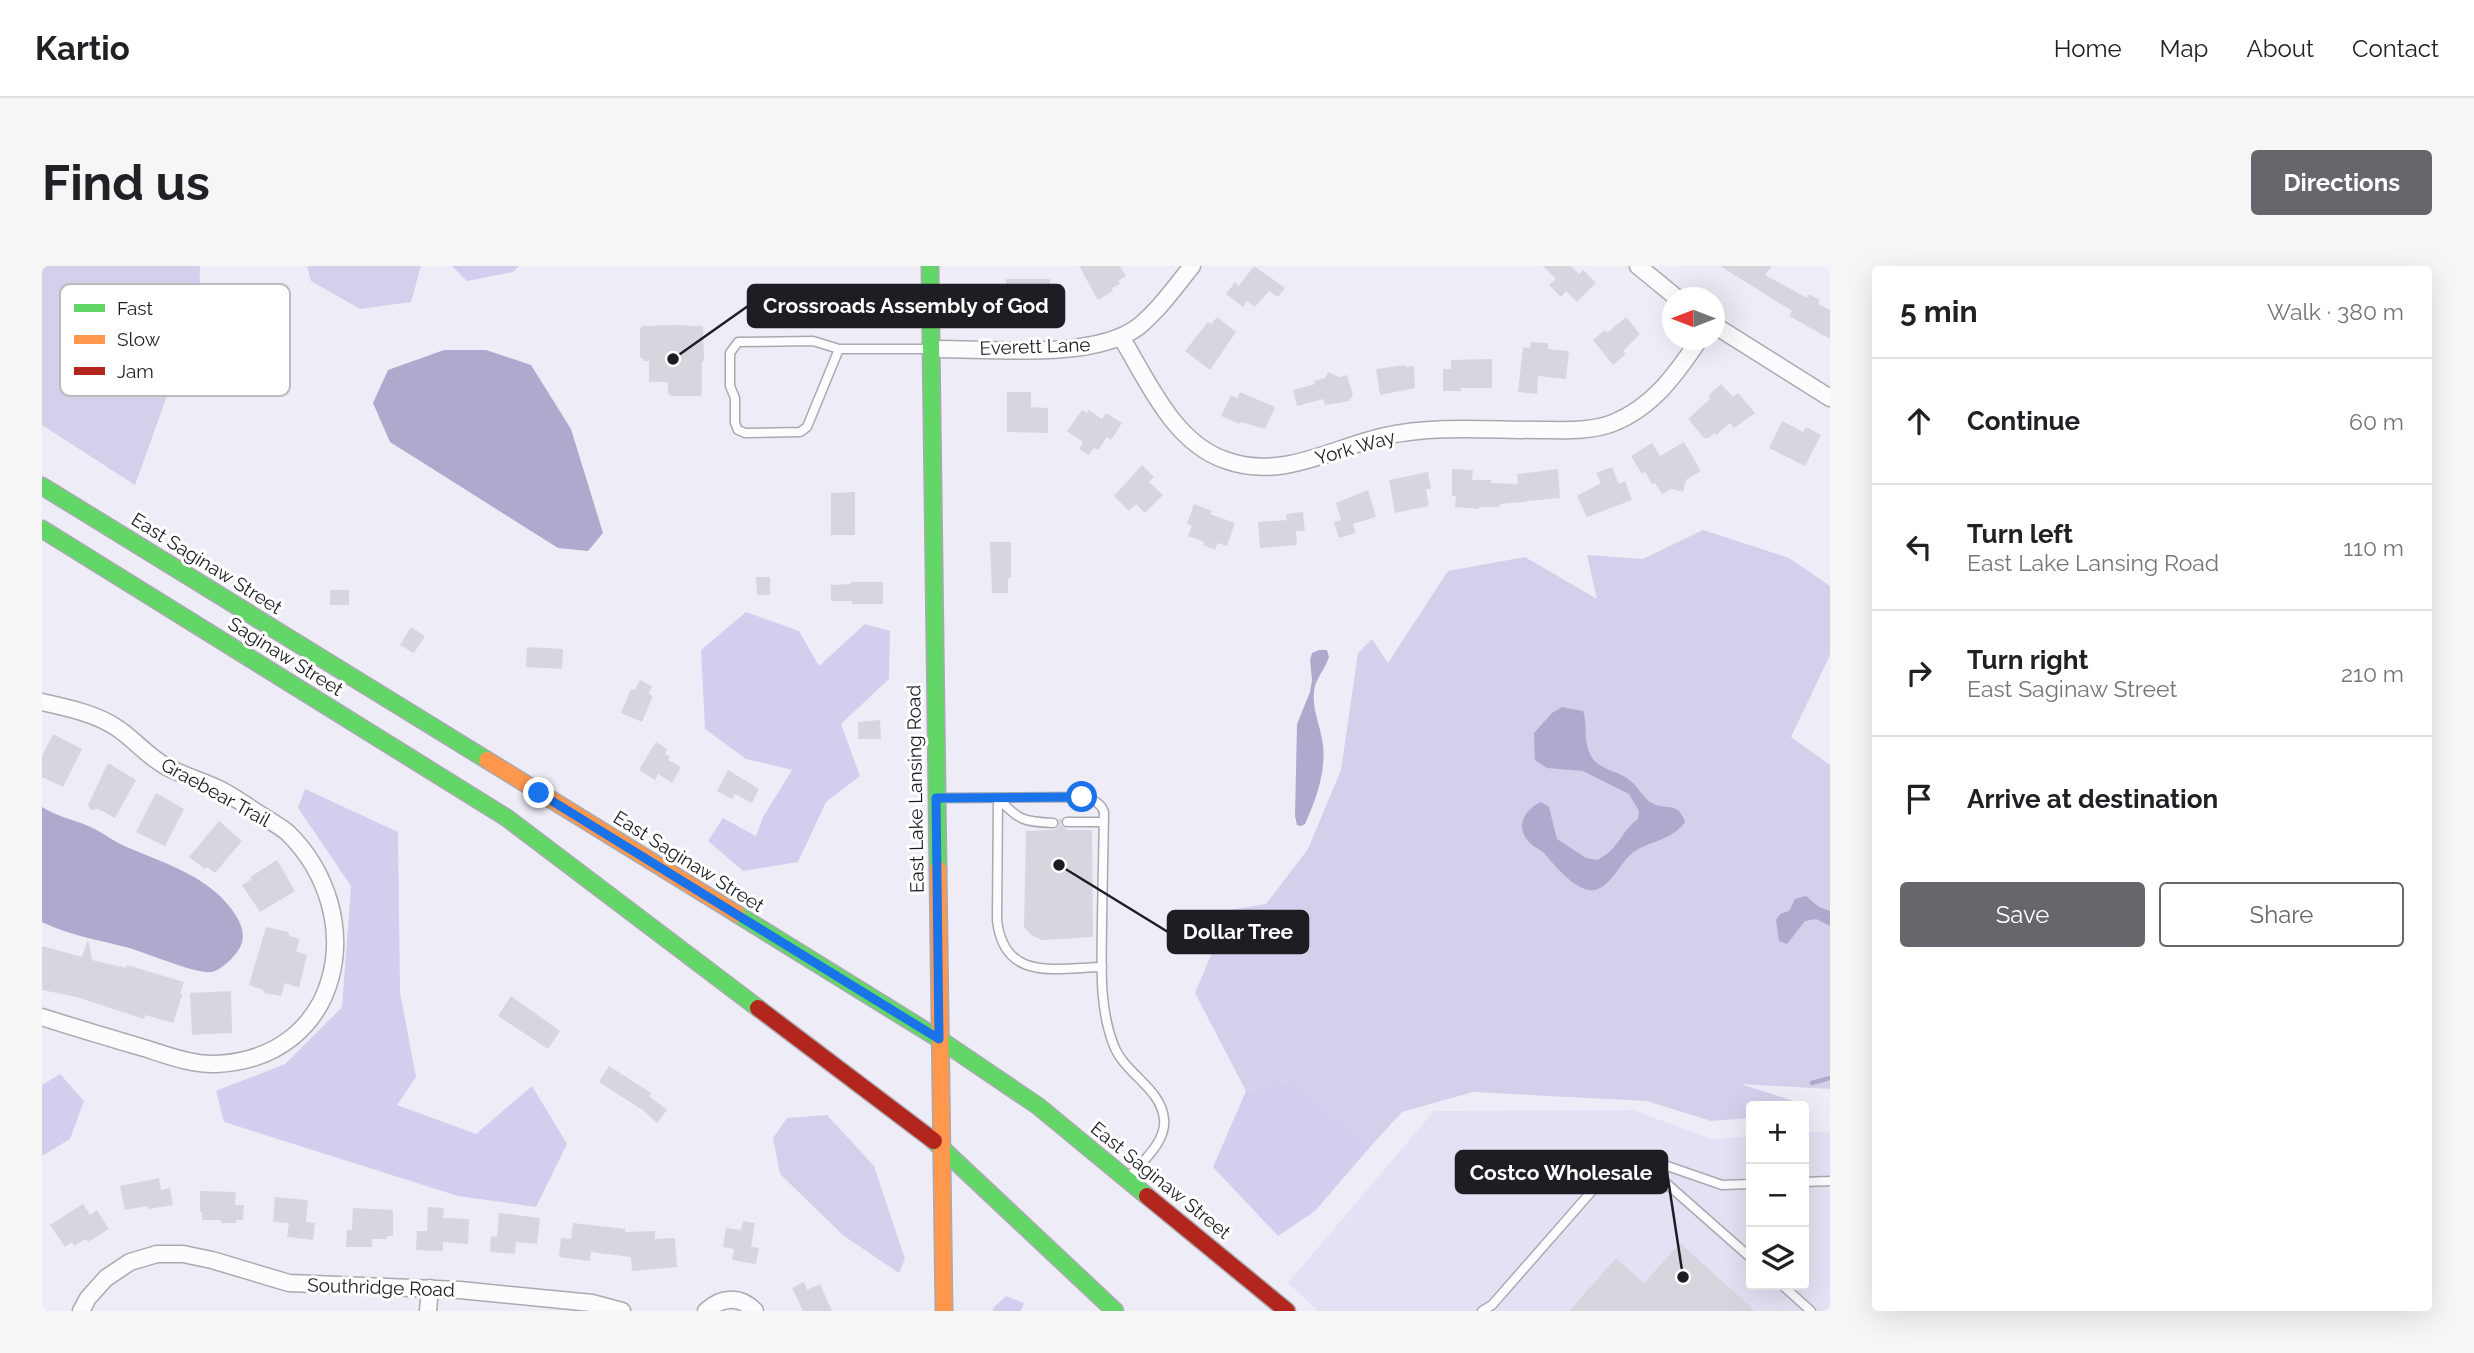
<!DOCTYPE html>
<html lang="en">
<head>
<meta charset="utf-8">
<style>
  :root { --surface:#fff; --page:#f6f6f6; --text:#202124; --muted:#757577; --line:#e0e0e0; --accent:#67666d }
  body { margin:0; font-family:Raleway,sans-serif; background:var(--page); color:var(--text) }
  .controls { position:absolute; right:21px; bottom:21px; display:grid; overflow:hidden; border-radius:7px; box-shadow:0 7px 28px #0002 }
  .controls button { width:63px; height:63px; display:grid; place-items:center; padding:0; border:0; border-bottom:2px solid var(--line); background:var(--surface); color:var(--text); font:35px sans-serif }
  .compass { position:absolute; left:1620px; top:21px; width:63px; height:63px; border-radius:50%; background:var(--surface); box-shadow:0 7px 28px #0002; rotate:270deg }
  .stop { position:absolute; width:21px; height:21px; margin:-16px; border:5px solid #1a73e8; border-radius:50%; background:#fff }
  .stop.end { background:#1a73e8; border-color:#fff; box-shadow:0 2px 7px #0008 }
  .list { margin:0; padding:0; list-style:none }
  h2 { display:flex; justify-content:space-between; align-items:center; height:91px; margin:0; padding:0 28px; font-size:30px }
  h2 small { font-size:23px; font-weight:400; color:var(--muted) }
  .list li { display:grid; grid-template-columns:46px 1fr auto; gap:21px; align-items:center; box-sizing:border-box; height:126px; padding:0 28px; border-top:2px solid var(--line) }
  .list b { display:block; font-size:26px; white-space:nowrap }
  .list p { margin:0; font-size:23px; white-space:nowrap; color:var(--muted) }
  .list em { font-size:23px; font-style:normal; color:var(--muted) }
  .actions { display:flex; gap:14px; padding:21px 28px }
  .actions a { flex:1; padding:16px 0; border:2px solid var(--accent); border-radius:7px; text-align:center; font-size:24px; color:var(--accent) }
  .actions .main { background:var(--accent); color:#fff }
  .icon { flex:none; width:38px; height:38px; fill:none; stroke:currentColor; stroke-width:2; stroke-linecap:round; stroke-linejoin:round }
  .map { position:relative; flex:none; width:1788px; height:1045px; overflow:hidden; border-radius:7px }
  header { display:flex; align-items:center; gap:42px; box-sizing:border-box; height:98px; padding:0 35px; background:var(--surface); border-bottom:2px solid var(--line) }
  header strong { font-size:33px }
  nav { display:flex; gap:38px; margin-inline-start:auto; font-size:24px }
  .intro { display:flex; align-items:center; justify-content:space-between; box-sizing:border-box; height:168px; padding:0 42px }
  h1 { margin:0; font-size:49px }
  .button { padding:18px 32px; border-radius:7px; background:var(--accent); color:#fff; font-size:24px; font-weight:700 }
  main { display:flex; gap:42px; padding:0 42px }
  aside { flex:1; background:var(--surface); border-radius:7px; box-shadow:0 7px 28px #0002 }
  .map>svg:first-child { display:block }
</style>
</head>
<body>
<header>
<strong>Kartio</strong>
<nav><a>Home</a><a>Map</a><a>About</a><a>Contact</a></nav>
</header>
<div class="intro"><h1>Find us</h1><a class="button">Directions</a></div>
<main>
<div class="map">
<svg width="1788" height="1045" viewBox="0 0 1788 1045">
  <rect width="100%" height="100%" fill="#eeedf7"/>
  <path fill="#e3e2f4" d="M1591,844L1670,873L1709,870V1019H1762V867L1788,865V1045H1276L1246,1017L1392,845Z"/>
  <path fill="#d2d0ea" d="M0,0H158L157,41L93,219L0,159Z
    M265,0H379L369,36L318,43L269,15Z
    M1661,264L1747,292L1788,320V389L1749,471L1788,499V823L1699,818L1751,835L1754,840H1709V852L1669,855L1605,835L1431,826L1360,846L1328,881L1251,813L1204,825L1153,727L1188,644L1224,638L1266,583L1299,504L1316,387L1330,373L1346,397L1406,305L1483,291L1555,333L1545,289L1601,293Z
    M785,849L832,900L863,993L857,1007L802,970L738,908L731,872L745,852Z"/>
  <path fill="#d2cfee" d="M410,0H477L471,6L425,15Z
    M704,346L757,365L777,400L823,358L848,365L847,413L799,458L818,510L784,536L756,596L701,605L666,575L681,552L714,570L721,551L750,504L704,493L663,463L659,384Z
    M263,523L356,566L358,726L374,811L355,839L434,868L490,820L525,878L494,941L416,930L182,856L174,825L243,798L300,741L309,620L256,542Z
    M18,808L42,835L28,873L0,890V819Z
    M1251,813L1328,881L1273,945L1236,970L1171,901L1204,825Z
    M964,1030L982,1037L979,1045H952L950,1043Z"/>
  <path fill="#aeaacd" d="M402,84H444L489,99L529,163L561,267L546,285L516,282L348,176L331,137L346,104Z
    M1277,384H1285L1287,391C1284,401 1276,410 1273,420C1268,440 1279,460 1281,479C1284,506 1274,534 1263,558L1259,560L1255,559L1253,550L1255,458L1268,426L1270,414L1268,394L1270,387Z
    M1520,441L1541,445C1546,459 1541,475 1548,488C1555,504 1576,504 1589,515C1596,521 1600,530 1608,536C1622,546 1635,533 1643,556C1630,574 1611,574 1593,585C1578,595 1570,621 1552,624C1535,627 1512,599 1502,587C1498,583 1493,582 1489,578C1472,563 1481,544 1499,536L1507,541L1515,573L1544,592L1555,594C1578,583 1578,566 1596,553L1597,545L1587,528L1541,505L1505,502L1493,494L1492,467L1510,447Z
    M0,541C14,550 29,553 44,559C59,565 72,576 87,582C119,596 154,606 180,632C191,644 206,662 199,679C196,688 179,705 169,706C153,708 105,687 87,682C58,674 28,670 0,656Z
    M1764,630L1777,641L1788,645V660L1774,653L1763,655L1745,678L1737,675L1734,654L1738,648L1747,645L1753,633Z"/>
  <g fill="none" stroke-linecap="round" stroke-linejoin="round">
    <path stroke="#aeaacd" stroke-width="4.5" d="M1770,817L1788,812"/>
  </g>
  <path fill="#d7d6de" d="M1037,0H1078L1084,10L1076,15L1078,18L1070,22L1071,25L1056,34Z
    M1212,0L1243,22L1236,31L1227,25L1213,41L1205,35L1201,41L1184,28L1193,16L1197,20Z
    M1501,0H1529L1537,8L1541,4L1554,17L1535,36L1524,25L1519,31L1507,19L1514,13Z
    M1678,0H1730L1723,9L1765,32L1767,28L1778,34L1776,38L1788,44V73L1747,50L1750,45Z
    M964,13H1008V38H964Z
    M1175,51L1194,66L1168,104L1143,85L1166,56L1169,58Z
    M1584,51L1598,68L1581,85L1584,88L1571,99L1551,74L1563,64L1565,67Z
    M632,59L661,60L662,95H660V127L658,130H629L626,127V116H607V95H601V92H598V64L600,60Z
    M1489,76L1506,77V83L1527,85L1524,113L1496,110L1495,128L1476,126L1481,81L1488,82Z
    M1450,93V122H1419V125H1401V103H1409V94Z
    M1364,99V101L1372,100L1373,122L1338,129L1334,103Z
    M1286,106L1297,111L1305,109L1311,129L1307,135L1283,139L1281,133L1255,140L1251,124L1273,118L1272,115L1283,112Z
    M1679,118L1691,131L1696,127L1713,147L1692,162L1688,157L1674,169L1672,167L1667,172H1662L1646,153L1668,133L1666,130Z
    M965,126H989V141L1006,142V167L965,166Z
    M1198,126L1233,141L1223,163L1199,156L1198,158L1179,150L1189,129L1195,132Z
    M1040,144L1045,147L1047,144L1060,153L1064,147L1080,157L1069,174L1065,171L1056,184L1052,182L1047,189L1037,183L1041,176L1025,165Z
    M1740,155L1761,166L1764,161L1779,169L1763,200L1727,182Z
    M1642,176L1659,205L1644,214L1641,226L1629,223L1620,228L1613,217L1610,218L1603,206L1600,208L1589,190L1610,177L1618,190Z
    M1100,199L1112,211L1107,216L1121,229L1103,247L1094,238L1087,245L1072,230Z
    M1570,201L1577,218L1583,215L1590,234L1545,251L1535,230L1559,217L1554,207Z
    M1410,203L1431,204L1430,214H1449V217L1476,218L1475,208L1516,203L1518,232L1458,238L1457,241H1437V243L1413,241L1414,230H1410Z
    M1386,206L1389,223H1384L1387,240L1353,247L1347,214Z
    M1326,224L1334,251L1311,258L1314,267L1297,272L1292,256L1299,254L1294,237Z
    M813,226V269H789V227Z
    M1152,238L1170,245L1168,248L1193,257L1185,280L1176,277L1173,284L1161,279L1162,276L1146,270L1150,260L1145,258Z
    M1261,246L1263,265H1254L1255,279L1218,282L1216,256L1245,254L1244,248Z
    M948,276H969V312H966V327H950Z
    M714,311H728V329H715Z
    M809,316H841V338H810V335H789V319L809,318Z
    M288,324H307V339H288Z
    M369,361L383,370L372,387L358,379Z
    M485,381L521,383L520,403L484,401Z
    M598,414L610,420L607,428L611,430L600,456L579,447L589,423L593,424Z
    M838,454L839,473H816V456Z
    M11,468L40,483L21,521L0,511V490Z
    M614,476L625,483L623,488L628,490L626,494L639,501L630,517L616,508L613,514L597,504Z
    M66,497L94,514L73,552L56,543L49,544L46,539Z
    M686,504L717,523L710,537L693,528L690,533L675,525Z
    M114,527L142,543L123,580L94,566Z
    M1016,553H1020L1019,559L1025,564H1050L1051,671L999,674L988,668L982,661L984,565L1012,564L1017,560Z
    M177,555L200,575L173,607L165,601L163,603L147,591Z
    M235,594L253,625L218,646L200,619L210,613L208,611Z
    M224,661L246,666L248,670L258,673L254,685L265,689L257,722L243,717L239,730L222,727L221,724L207,719Z
    M46,673L50,694L84,702L85,699L142,716L138,728L141,727L131,757L103,749L102,753L35,731L0,724V680L40,691Z
    M189,725L190,767L150,769L148,727Z
    M469,730L518,765L506,783L456,750Z
    M567,800L609,827L607,830L625,844L615,857L602,845L557,816Z
    M117,912L119,924L128,922L131,939L106,943L105,940L83,944L78,920Z
    M158,925L194,926L193,939H202L201,954H194V957H179V954H160V946H158Z
    M233,931L266,934L264,956L273,957L271,974L245,971L247,957L231,956Z
    M41,938L48,949L55,944L67,963L46,976L44,973L32,980L30,976L23,981L8,959Z
    M386,941L402,942L401,952L427,953L426,978L401,976V985L374,984L375,965H385Z
    M311,942L351,944V970H345V973H330V981H304L305,964H310Z
    M457,947L498,952L495,978L474,976L473,988L448,986L449,970L455,971Z
    M701,955L713,957L709,981L717,982L714,998L690,994L692,983L681,981L684,962L699,964Z
    M531,957L584,963L583,966L613,965V973L633,972L635,1001L590,1005L589,991L549,986L548,995L517,991L519,972L529,973Z
    M1638,977L1713,1045H1527L1574,992L1602,1017Z
    M762,1016L765,1024L778,1018L790,1045H761L750,1022Z"/>
  <g fill="none" stroke-linecap="round" stroke-linejoin="round">
    <defs>
      <path id="lane" d="M797,83L765,161L758,166L703,167L696,164L693,157V132L688,120V87L696,76L771,75L797,83H888
        M896,532L1039,531C1050,534 1058,535 1062,546C1061,582 1061,617 1060,653C1060,695 1056,740 1072,780C1083,808 1119,822 1122,853C1125,875 1100,896 1087,911
        M956,532L955,654C962,716 1013,702 1060,701
        M956,532C976,554 982,556 1011,557
        M1025,556H1061
        M1599,895L1709,992
        M1762,916L1788,915
        M1740,1019L1769,1045
        M1440,1045L1450,1039L1556,918L1582,896L1608,894L1680,919L1709,918"/>
      <path id="street" d="M1596,0L1635,32
        M1672,59L1788,132
        M1079,71C1106,115 1131,176 1183,194C1240,215 1289,182 1343,170C1393,159 1446,164 1497,164C1521,164 1548,166 1571,157C1611,141 1634,108 1657,74
        M888,83C946,82 1050,95 1096,61C1117,44 1133,21 1150,0
        M0,436C25,442 53,447 75,462C92,473 106,491 125,501C142,510 161,515 179,524C193,531 206,541 219,549C228,555 238,560 246,567C328,648 302,792 174,798C150,799 124,789 102,782C68,772 34,762 0,751
        M39,1045L46,1032L64,1012L88,996L115,988H141L170,994L247,1017L418,1024L550,1037L580,1045
        M386,1045L388,1022
        M664,1045C679,1031 698,1029 713,1045"/>
      <path id="fast" d="M888,0L896,603
        M0,220L445,494
        M0,263L465,552L716,742
        M695,648L897,773L996,840L1105,930
        M892,875L1073,1045"/>
      <path id="slow" d="M445,494L695,648
        M896,603L902,1045"/>
      <path id="jam" d="M716,742L892,875
        M1105,930L1245,1045"/>
    </defs>
    <use href="#lane" stroke="#a9a9b0" stroke-width="11"/>
    <use href="#street" stroke="#a9a9b0" stroke-width="19"/>
    <use href="#fast" stroke="#a9a9b0" stroke-width="19"/>
    <use href="#slow" stroke="#a9a9b0" stroke-width="19"/>
    <use href="#jam" stroke="#a9a9b0" stroke-width="19"/>
    <use href="#lane" stroke="#fcfcfe" stroke-width="8"/>
    <use href="#street" stroke="#fcfcfe" stroke-width="16"/>
    <use href="#fast" stroke="#63d668" stroke-width="16"/>
    <use href="#slow" stroke="#ff974d" stroke-width="16"/>
    <use href="#jam" stroke="#b3261e" stroke-width="16"/>
  </g>
  <g fill="none" stroke-linecap="round" stroke-linejoin="round">
    <path stroke="#1a73e8" stroke-width="9" d="M497,527L897,773L894,532L1040,531"/>
  </g>
  <g text-anchor="middle" dominant-baseline="central" stroke-width="6" stroke-linejoin="round" paint-order="stroke">
    <g font-size="19" fill="#1e1d23" stroke="#fff">
      <text transform="translate(993 80) rotate(-2)">Everett Lane</text>
      <text transform="translate(1313 181) rotate(-16)">York Way</text>
      <text transform="translate(165 297) rotate(32)">East Saginaw Street</text>
      <text transform="translate(244 390) rotate(32)">Saginaw Street</text>
      <text transform="translate(873 523) rotate(-91)">East Lake Lansing Road</text>
      <text transform="translate(174 526) rotate(29)">Graebear Trail</text>
      <text transform="translate(647 595) rotate(32)">East Saginaw Street</text>
      <text transform="translate(1119 914) rotate(39)">East Saginaw Street</text>
      <text transform="translate(339 1021) rotate(2)">Southridge Road</text>
    </g>
  </g>
  <rect x="18" y="18" width="230" height="112" rx="10" fill="#fff" stroke="#bcbbbd" stroke-width="2"/>
  <rect x="32" y="38" width="31" height="8" fill="#63d668"/>
  <rect x="32" y="69" width="31" height="9" fill="#ff974d"/>
  <rect x="32" y="101" width="31" height="8" fill="#b3261e"/>
  <g font-size="19" fill="#1e1d23">
    <text x="75" y="49">Fast</text>
    <text x="75" y="80">Slow</text>
    <text x="75" y="112">Jam</text>
  </g>
  <path fill="none" stroke="#1e1d23" stroke-width="2.5" d="M631 93L706 40M1017 599L1126 666M1641 1011L1625 906"/>
  <g fill="#1e1d23" stroke="#fff" stroke-width="2.5">
    <circle cx="631" cy="93" r="7"/>
    <circle cx="1017" cy="599" r="7"/>
    <circle cx="1641" cy="1011" r="7"/>
  </g>
  <g fill="#1e1d23" stroke="#1e1d23" stroke-width="2.5">
    <rect x="706" y="19" width="316" height="42" rx="7"/>
    <rect x="1126" y="645" width="140" height="42" rx="7"/>
    <rect x="1414" y="885" width="211" height="42" rx="7"/>
  </g>
  <g font-size="21" text-anchor="middle" font-weight="bold" fill="#fff">
    <text x="864" y="47">Crossroads Assembly of God</text>
    <text x="1196" y="673">Dollar Tree</text>
    <text x="1519" y="914">Costco Wholesale</text>
  </g>
</svg>
<div class="controls">
<button>+</button>
<button>−</button>
<button><svg class="icon" aria-label="layers" viewBox="0 0 24 24"><path d="M12 4l9 5-9 5-9-5zM3 14l9 5 9-5"/></svg></button>
</div>
<svg class="compass" viewBox="-18 -18 36 36"><path d="M0-13l5 13h-10z" fill="#e53935"/><path d="M0 13l5-13h-10z" fill="#757577"/></svg>
<div class="stop" style="left:1040px;top:531px"></div>
<div class="stop end" style="left:497px;top:527px"></div>
</div>
<aside>
<h2>5 min<small>Walk · 380 m</small></h2>
<ul class="list">
<li><svg class="icon" aria-label="ahead" viewBox="0 0 24 24"><path d="M12 20V5M6 11l6-6 6 6"/></svg><div><b>Continue</b></div><em>60 m</em></li>
<li><svg class="icon" aria-label="left" viewBox="0 0 24 24"><path d="M17 20v-9H6M10 6l-5 5 5 5"/></svg><div><b>Turn left</b><p>East Lake Lansing Road</p></div><em>110 m</em></li>
<li><svg class="icon" aria-label="right" viewBox="0 0 24 24"><path d="M7 20v-9h11M14 6l5 5-5 5"/></svg><div><b>Turn right</b><p>East Saginaw Street</p></div><em>210 m</em></li>
<li><svg class="icon" aria-label="arrive" viewBox="0 0 24 24"><path d="M6 21V4h12l-3 4 3 4H6"/></svg><div><b>Arrive at destination</b></div></li>
</ul>
<div class="actions"><a class="main">Save</a><a>Share</a></div>
</aside>
</main>
</body>
</html>
